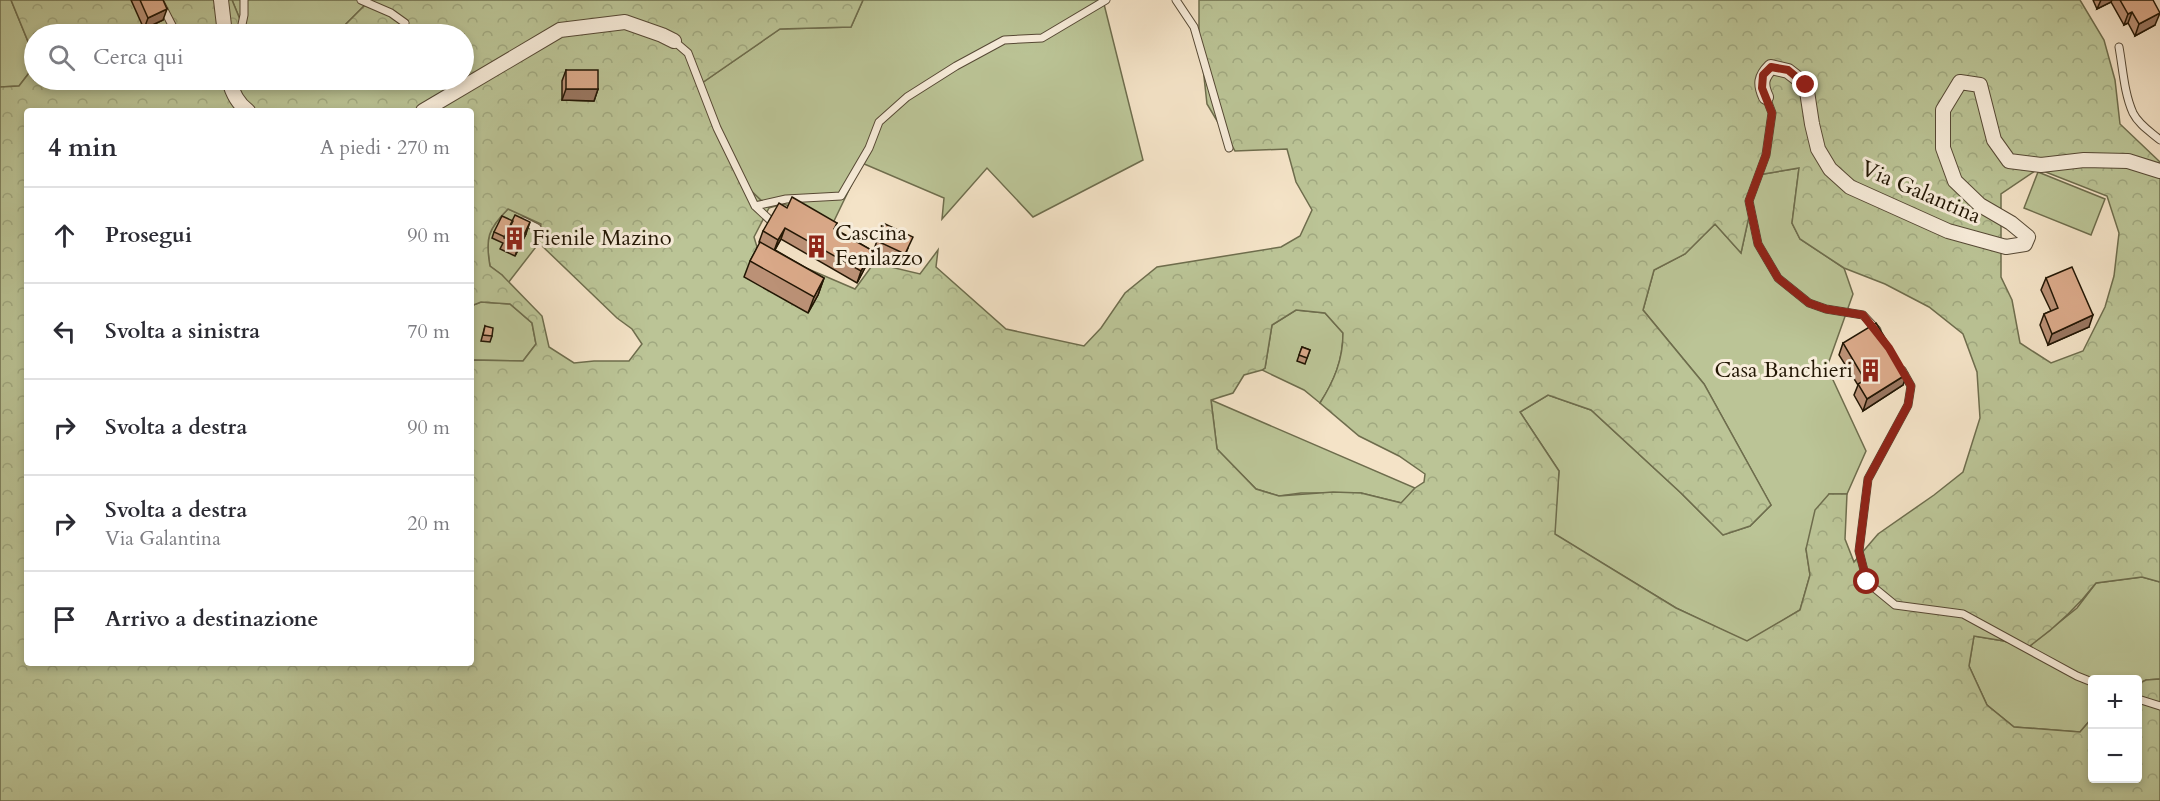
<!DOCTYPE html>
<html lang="it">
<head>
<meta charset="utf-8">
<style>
  :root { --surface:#fff; --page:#f2f2f3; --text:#2b2b33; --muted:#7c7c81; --line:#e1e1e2 }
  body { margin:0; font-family:Cardo,serif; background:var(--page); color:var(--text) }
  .controls { position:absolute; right:18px; bottom:18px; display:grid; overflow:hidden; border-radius:6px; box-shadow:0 3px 9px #0003 }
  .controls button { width:54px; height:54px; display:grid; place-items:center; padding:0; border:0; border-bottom:2px solid var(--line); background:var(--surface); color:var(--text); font:30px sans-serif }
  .stop { position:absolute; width:18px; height:18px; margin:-14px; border:4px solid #8f2418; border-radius:50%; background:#fff }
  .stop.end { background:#8f2418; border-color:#fff; box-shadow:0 2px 6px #0008 }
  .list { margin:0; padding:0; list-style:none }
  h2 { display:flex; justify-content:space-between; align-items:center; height:78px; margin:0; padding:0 24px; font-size:26px }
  h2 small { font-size:20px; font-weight:400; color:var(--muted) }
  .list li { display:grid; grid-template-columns:39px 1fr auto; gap:18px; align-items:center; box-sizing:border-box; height:96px; padding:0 24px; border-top:2px solid var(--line) }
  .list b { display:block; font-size:22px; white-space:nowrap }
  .list p { margin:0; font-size:20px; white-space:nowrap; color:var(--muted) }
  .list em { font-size:20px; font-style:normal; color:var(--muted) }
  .icon { flex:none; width:33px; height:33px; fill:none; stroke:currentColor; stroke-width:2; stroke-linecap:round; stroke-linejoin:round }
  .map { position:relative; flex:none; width:2160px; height:801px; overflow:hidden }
  .search { position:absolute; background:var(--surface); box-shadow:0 3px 9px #0003; left:24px; top:24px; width:450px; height:66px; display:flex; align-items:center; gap:15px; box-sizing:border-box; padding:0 21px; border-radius:33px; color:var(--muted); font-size:22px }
  .panel { position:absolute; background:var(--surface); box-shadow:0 3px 9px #0003; left:24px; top:108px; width:450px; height:558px; border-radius:6px }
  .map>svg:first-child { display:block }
</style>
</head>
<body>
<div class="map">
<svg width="2160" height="801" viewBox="0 0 2160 801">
  <defs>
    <pattern id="forest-crowns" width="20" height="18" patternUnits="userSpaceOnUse" patternTransform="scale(1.5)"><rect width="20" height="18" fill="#bbc496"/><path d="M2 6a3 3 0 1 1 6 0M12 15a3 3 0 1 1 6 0" fill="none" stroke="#a0a880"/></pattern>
  </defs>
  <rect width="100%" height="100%" fill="#f4e3c7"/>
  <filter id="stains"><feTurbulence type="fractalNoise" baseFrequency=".00333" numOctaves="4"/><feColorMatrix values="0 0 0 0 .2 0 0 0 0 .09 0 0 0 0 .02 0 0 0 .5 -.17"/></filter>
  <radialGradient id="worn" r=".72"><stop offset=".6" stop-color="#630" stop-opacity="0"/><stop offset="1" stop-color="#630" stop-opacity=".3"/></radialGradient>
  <path fill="#bbc496" stroke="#6e6d4d" stroke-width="1.5" d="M0,0H11L29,44V73L19,86L0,87Z
    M232,0H370L336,34H246Z
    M863,0H1103L1143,160L1033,217L987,168L942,219L944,198L862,163L833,223L809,212L783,204L769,208L740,180L702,83L780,29L851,27Z
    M1799,168L1792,223L1800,239L1844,268L1853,294L1827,367L1866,451L1847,494H1829L1806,549L1810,575L1800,610L1747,642L1676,608L1554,534L1559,471L1520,412L1548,395L1591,410L1681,493L1723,535L1750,526L1771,505L1704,384L1643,310L1654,270L1685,254L1715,224L1741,253L1758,175Z
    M2038,172L2105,199L2091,235L2024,208Z
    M508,209L542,224L539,243L508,283L502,275L490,266C485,238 488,229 508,209Z
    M481,302L510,304L532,323L536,344L523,361L471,360V306Z
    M1296,310L1325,313L1343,333C1343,360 1334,381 1320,403L1304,390L1262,370L1265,368L1272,325Z
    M1211,400L1415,488L1402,503L1361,493H1301L1279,496L1256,489L1217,449Z
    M2142,577L2160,582V679L2146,680L2138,684V680H2092V718L2080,732L2014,727L1987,705L1969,666L1974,636L2004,641L2027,648L2077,608L2096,583Z"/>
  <path fill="url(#forest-crowns)" stroke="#6e6d4d" stroke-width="1.5" fill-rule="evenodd" d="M11,0H232L246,34H34V80H464V34H336L370,0H863L851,27L780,29L702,83L740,180L769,208L754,237L757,247L855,289L874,263L920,274L938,250L936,267L1006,329L1084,346L1101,328L1125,293L1157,267L1281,247L1300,236L1312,210L1296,182L1287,149L1235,151L1207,104L1199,32V0H2080L2104,40L2115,80L2120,124L2160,162V582L2142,577L2096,583C2076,609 2054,629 2027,648L2004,641L1974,636L1969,666L1987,705L2014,727L2080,732L2092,718V778H2138V684L2146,680L2160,679V801H0V87L19,86L29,73V44ZM27,111H471V306L481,302L510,304L532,323L536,344L523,361L471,360V663H27ZM1799,168L1792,223L1800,239L1844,268L1885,284L1929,307L1963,334L1977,372L1980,418L1963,472L1934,495L1878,534L1854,562L1845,539L1847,494H1829L1815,510L1806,549L1810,575L1800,610L1747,641L1676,608L1555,534L1559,471L1520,412L1548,395L1591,410L1681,493L1723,535L1750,526L1771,505L1704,384L1643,310L1654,270L1685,254L1715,224L1741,253L1758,175ZM2038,169L2107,196L2119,233L2114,276L2105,307L2083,351L2051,363L2020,343L2012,300L2001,277V194ZM508,209L541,224L539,243L617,318L632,329L642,344L629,361H594L574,363L549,347L542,316L502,275L490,266C485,238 488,229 508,209ZM1296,310L1325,313L1343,333C1343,360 1334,381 1320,403L1359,436L1399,456L1425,474L1424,482L1415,488L1401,503L1361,493L1333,492L1279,496L1256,489L1217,449L1211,400L1233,393L1244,375L1262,370L1265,368L1272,325Z"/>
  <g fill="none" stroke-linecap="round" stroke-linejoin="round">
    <defs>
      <path id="lane" d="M159,0L174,29
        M361,0L391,13L405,23
        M1176,0L1194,27L1229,148
        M240,34L244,15V0
        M674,41L688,53L717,128L755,206L771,221
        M2119,47C2123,69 2124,93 2133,113C2139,125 2151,132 2160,140
        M1766,97L1772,113L1766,155L1749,201L1758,244L1778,278L1809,303L1826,309L1863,315L1877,330
        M755,206L786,199L841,196L869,148L879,122L907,97L956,66L1004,40L1042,38L1106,0
        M523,221L537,228
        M1902,370L1911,386L1908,405L1868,479L1859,551L1867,582L1895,605L1963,614L2077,676L2092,682
        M2138,699L2160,706"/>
      <path id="street" d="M221,0L225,34
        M229,80C232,92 237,103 248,111
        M1766,97C1760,84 1761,77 1771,67L1788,71L1806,85L1812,124L1818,149L1830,169L1850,187L1948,231L2006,247L2025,244L2028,237L2011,223L1980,205L1955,181L1943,148V110L1960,82L1980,85L1994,140L2009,161L2041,165L2084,160L2128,161L2160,171
        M423,111L560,30L625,22L662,35L674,41"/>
    </defs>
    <use href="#lane" stroke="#564935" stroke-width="9"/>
    <use href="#street" stroke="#564935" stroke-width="16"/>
    <use href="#lane" stroke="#f8eddb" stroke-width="7"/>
    <use href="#street" stroke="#f8eddb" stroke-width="14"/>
  </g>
  <path fill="#bb9176" stroke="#221604" stroke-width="1.5" d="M131,0H163V20L144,29Z
    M2093,0H2153L2155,25L2135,36L2128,23L2124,25L2111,2L2097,9Z
    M566,70L598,89L594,101L562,100V81Z
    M787,208L837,223L835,229L873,251L868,262L857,283L781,239L775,250L824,278L818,295L808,313L744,277L750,261L760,243L759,242L763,231Z
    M494,232L526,234L515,256L500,249L503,243L492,238Z
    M877,241L908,248L901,265L873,252Z
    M2046,278L2089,327L2048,345L2040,325L2044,314L2051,311L2041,290Z
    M485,326L492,336L490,342L481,341Z
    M1843,343L1903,385L1863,411L1854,395L1858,385L1839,355Z
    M1302,347L1310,350L1305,364L1297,361Z"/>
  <path fill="#997660" stroke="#221604" stroke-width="1.5" d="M2101,0H2112L2111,2L2097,9Z
    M167,9L163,20L144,29L148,18Z
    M2132,12L2128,23L2124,25L2128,14Z
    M2160,13L2155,25L2135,36L2139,24Z
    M566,89H598L594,101L562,100Z
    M530,222L526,234L515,256L519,245Z
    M785,228L781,239L774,251L778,240Z
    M873,251L868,262L857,283L861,271Z
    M824,278L818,295L808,313L814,297Z
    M2093,315L2089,327L2048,345L2052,334Z
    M1907,374L1903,385L1863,411L1867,399Z"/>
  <path fill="#daa989" stroke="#221604" stroke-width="1.5" d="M140,0H163L167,9L148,18Z
    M2120,0H2153L2160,13L2139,24L2132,12L2128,14Z
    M566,70H598V89H566Z
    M792,197L837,223L834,229L873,251L861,271L785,228L778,240L763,231L779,203L787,208Z
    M515,215L530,222L519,245L504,238Z
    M502,216L513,221L505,237L494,232Z
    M885,224L913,237L905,254L877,241Z
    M760,242L824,278L814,297L750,261Z
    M2072,267L2093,315L2052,334L2044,314L2058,308L2046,278Z
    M1876,323L1907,374L1867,399L1858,384L1865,380L1843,343Z
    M485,326L493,328L492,336L483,335Z
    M1302,347L1310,350L1307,358L1299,355Z"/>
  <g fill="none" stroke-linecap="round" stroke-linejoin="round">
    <path stroke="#8f2418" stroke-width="8" d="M1806,85L1788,70L1771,67L1763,75L1762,88L1772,113L1766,155L1749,201L1758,244L1778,278L1809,303L1826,309L1863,315L1889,348L1911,386L1908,405L1868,479L1859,551L1867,582"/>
  </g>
  <defs>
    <symbol id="building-bare" viewBox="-9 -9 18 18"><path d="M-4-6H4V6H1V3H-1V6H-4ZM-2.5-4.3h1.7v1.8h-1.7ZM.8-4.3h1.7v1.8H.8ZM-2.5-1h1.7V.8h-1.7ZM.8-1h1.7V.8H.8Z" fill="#8f2418" stroke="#f8eddb" stroke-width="2.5" paint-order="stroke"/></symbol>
  </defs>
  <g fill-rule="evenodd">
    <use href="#building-bare" x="498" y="222" width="33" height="33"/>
    <use href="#building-bare" x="800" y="230" width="33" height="33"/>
    <use href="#building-bare" x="1854" y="354" width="33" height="33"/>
  </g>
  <g text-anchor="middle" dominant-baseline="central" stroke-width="6" stroke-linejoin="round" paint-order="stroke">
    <g font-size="22" fill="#221604" stroke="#f8eddb">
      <text transform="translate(1921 192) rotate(23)">Via Galantina</text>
    </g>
    <g font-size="22" fill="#221604" stroke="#f8eddb" text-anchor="start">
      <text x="835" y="233">Cascina<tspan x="835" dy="25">Fenilazzo</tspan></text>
      <text x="532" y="238">Fienile Mazino</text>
      <text x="1853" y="370" text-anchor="end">Casa Banchieri</text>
    </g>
  </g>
  <rect width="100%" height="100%" filter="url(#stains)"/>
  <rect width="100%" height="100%" fill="url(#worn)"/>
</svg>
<div class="controls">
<button>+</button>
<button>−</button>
</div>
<div class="stop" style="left:1867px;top:582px"></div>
<div class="stop end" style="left:1806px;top:85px"></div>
<div class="search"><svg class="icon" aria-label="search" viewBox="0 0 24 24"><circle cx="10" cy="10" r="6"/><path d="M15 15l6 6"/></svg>Cerca qui</div>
<section class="panel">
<h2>4 min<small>A piedi · 270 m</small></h2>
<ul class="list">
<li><svg class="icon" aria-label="ahead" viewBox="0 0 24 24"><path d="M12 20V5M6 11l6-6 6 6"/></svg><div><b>Prosegui</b></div><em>90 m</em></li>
<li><svg class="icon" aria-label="left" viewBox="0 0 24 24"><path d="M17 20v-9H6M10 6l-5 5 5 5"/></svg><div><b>Svolta a sinistra</b></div><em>70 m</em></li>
<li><svg class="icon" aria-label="right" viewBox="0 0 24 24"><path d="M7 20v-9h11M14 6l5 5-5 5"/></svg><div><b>Svolta a destra</b></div><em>90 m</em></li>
<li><svg class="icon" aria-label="right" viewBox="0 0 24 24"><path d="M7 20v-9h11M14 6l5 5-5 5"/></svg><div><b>Svolta a destra</b><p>Via Galantina</p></div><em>20 m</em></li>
<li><svg class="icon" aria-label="arrive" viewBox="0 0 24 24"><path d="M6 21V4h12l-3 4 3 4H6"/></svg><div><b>Arrivo a destinazione</b></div></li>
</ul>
</section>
</div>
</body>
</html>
